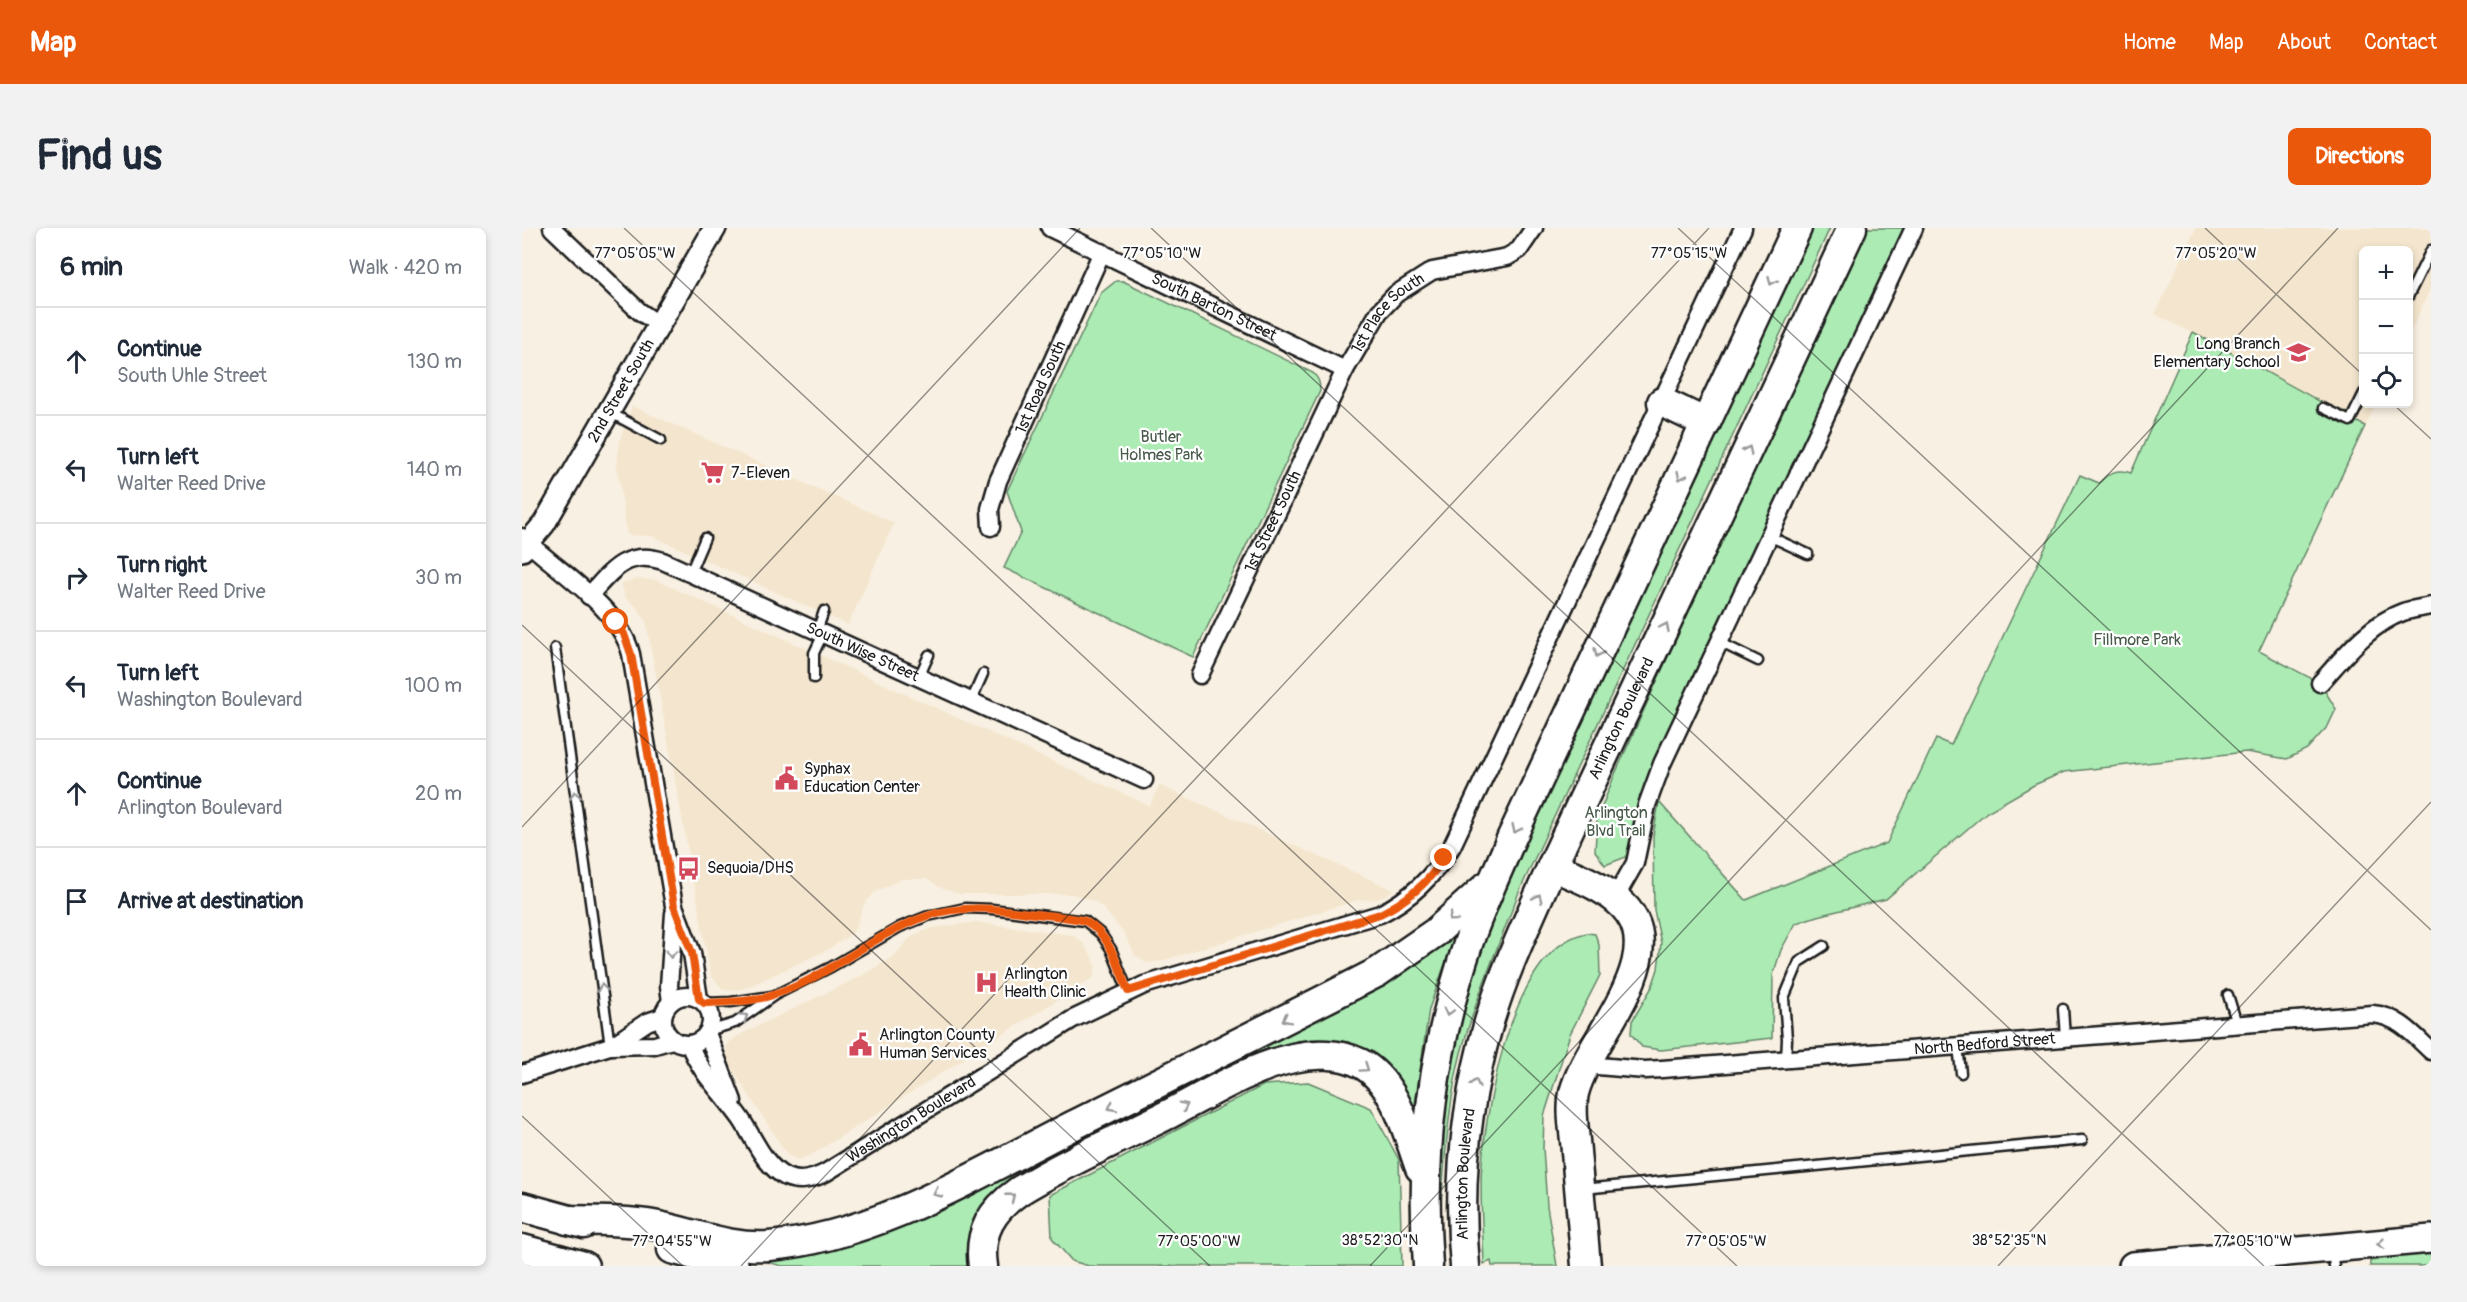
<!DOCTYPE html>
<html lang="en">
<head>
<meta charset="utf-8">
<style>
  :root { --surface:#fff; --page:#f2f2f3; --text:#1f2937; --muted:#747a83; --line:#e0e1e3; --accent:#ea580c }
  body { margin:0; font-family:Pangolin,sans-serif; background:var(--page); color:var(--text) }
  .controls { position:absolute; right:18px; top:18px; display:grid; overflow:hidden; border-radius:9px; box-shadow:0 3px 9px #0003 }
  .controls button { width:54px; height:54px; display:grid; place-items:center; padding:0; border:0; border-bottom:2px solid var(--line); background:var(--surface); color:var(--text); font:30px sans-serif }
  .stop { position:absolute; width:18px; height:18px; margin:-14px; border:4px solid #ea580c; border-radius:50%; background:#fff }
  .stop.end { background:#ea580c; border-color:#fff; box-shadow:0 2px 6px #0008 }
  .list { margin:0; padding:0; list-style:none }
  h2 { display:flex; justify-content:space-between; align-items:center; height:78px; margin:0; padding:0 24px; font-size:26px }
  h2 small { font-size:20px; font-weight:400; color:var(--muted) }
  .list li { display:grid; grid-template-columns:39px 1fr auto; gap:18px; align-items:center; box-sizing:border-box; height:108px; padding:0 24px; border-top:2px solid var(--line) }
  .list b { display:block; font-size:22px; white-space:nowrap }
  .list p { margin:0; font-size:20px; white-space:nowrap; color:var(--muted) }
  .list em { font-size:20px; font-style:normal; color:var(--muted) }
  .icon { flex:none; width:33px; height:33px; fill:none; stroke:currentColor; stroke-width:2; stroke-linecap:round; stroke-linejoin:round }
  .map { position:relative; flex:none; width:1909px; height:1038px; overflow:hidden; border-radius:9px }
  header { display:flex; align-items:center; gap:36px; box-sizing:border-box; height:84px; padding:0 30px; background:var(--accent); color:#fff }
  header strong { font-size:28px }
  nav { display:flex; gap:33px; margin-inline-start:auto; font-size:21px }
  .intro { display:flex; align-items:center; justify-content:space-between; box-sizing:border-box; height:144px; padding:0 36px }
  h1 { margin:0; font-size:42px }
  .button { padding:15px 27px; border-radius:9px; background:var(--accent); color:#fff; font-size:21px; font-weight:700 }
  main { display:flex; gap:36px; padding:0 36px }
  aside { flex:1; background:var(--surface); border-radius:9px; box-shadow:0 3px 9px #0003 }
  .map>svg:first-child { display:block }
</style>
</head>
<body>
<header>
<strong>Map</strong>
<nav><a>Home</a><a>Map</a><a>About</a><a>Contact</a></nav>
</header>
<div class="intro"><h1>Find us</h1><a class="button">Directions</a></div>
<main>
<aside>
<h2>6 min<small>Walk · 420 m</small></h2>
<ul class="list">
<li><svg class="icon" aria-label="ahead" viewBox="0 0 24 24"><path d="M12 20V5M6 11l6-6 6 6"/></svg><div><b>Continue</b><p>South Uhle Street</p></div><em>130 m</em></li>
<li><svg class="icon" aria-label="left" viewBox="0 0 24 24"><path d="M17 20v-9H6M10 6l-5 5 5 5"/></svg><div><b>Turn left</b><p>Walter Reed Drive</p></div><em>140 m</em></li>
<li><svg class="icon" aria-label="right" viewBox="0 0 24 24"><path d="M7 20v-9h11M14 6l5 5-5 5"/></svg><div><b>Turn right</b><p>Walter Reed Drive</p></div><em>30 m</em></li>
<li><svg class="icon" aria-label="left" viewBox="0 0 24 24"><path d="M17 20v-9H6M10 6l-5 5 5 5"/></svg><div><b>Turn left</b><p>Washington Boulevard</p></div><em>100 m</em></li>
<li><svg class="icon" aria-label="ahead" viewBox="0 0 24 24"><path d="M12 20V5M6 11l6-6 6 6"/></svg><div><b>Continue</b><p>Arlington Boulevard</p></div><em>20 m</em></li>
<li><svg class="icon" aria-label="arrive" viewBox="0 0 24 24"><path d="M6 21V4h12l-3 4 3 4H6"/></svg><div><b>Arrive at destination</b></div></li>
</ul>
</aside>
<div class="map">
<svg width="1909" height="1038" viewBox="0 0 1909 1038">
  <rect width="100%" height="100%" fill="#f8f0e2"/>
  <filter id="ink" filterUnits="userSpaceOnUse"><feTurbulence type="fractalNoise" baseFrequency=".0167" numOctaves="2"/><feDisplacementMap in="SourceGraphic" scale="12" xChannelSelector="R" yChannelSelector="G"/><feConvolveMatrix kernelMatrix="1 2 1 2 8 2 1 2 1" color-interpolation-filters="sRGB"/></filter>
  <g filter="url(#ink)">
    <path fill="#f4e6ce" d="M1674,0H1909V59L1887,107L1886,22H1842V176H1854L1814,261L1744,143L1633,86Z
      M110,178L372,295L326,397L130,308L105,307L95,237L98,211Z
      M115,351L134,352L628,578L637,557L872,662L856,671L836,672L639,733L624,735L613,727L602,705L581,680L574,674L551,666H437L419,660L405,651H380L353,664L343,675L331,705L307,721L224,760L208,763L201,761L189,748L124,393L114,378L104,370L99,355Z
      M453,694L550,707L561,715L570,729L574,737L572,749L291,926L276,932L265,927L206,834L204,828L205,816L215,808L339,748L372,728L387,711L394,706L410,700Z"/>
    <path fill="#acecb4" stroke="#648468" stroke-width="1.5" d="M1288,0H1308L997,664C976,718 954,770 939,825C927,872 924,920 920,967H916C918,934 918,899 922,866C932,795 955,729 980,662Z
      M1345,0H1383L1122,557L1109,619L1104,629L1083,637L1073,623L1075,591L1093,546L1256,185Z
      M594,53H601L791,145C797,151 798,155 798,163L671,429L482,340L499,304L485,263L579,65Z
      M1671,104L1843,198L1737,423L1798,455L1814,481L1806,498L1785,521L1765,531L1724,524L1542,544L1512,557L1465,584L1364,671L1295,688L1274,695L1259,722L1251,747L1250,810L1139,822L1120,819L1109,806L1110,793L1130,759L1136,741L1139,715L1132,682L1131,608L1137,574L1224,672L1365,615L1414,511L1429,517L1558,247L1577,255C1586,245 1595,240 1609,245Z
      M934,705L907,781L891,890L873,854L852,824L816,815L716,837L471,965L450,1005L447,1038H260L231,1030L292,1026L308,1021L841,768L891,738Z
      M1065,705L1073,706L1077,717L1078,747L1048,806L1022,888L1021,920L1025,978L1035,1038H970L969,1033L962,1036C961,1003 957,968 960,935C965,873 992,718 1065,705Z
      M786,854L849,880L877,932L880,1038H567L550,1033L530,1010L528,967L742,857Z
      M1909,1025V1038H1848V1033L1856,1032V1029Z"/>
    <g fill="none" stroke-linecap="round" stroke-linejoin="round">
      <defs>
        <path id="service" d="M1886,69L1909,22
          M1801,180L1828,193L1842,165
          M87,184L139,212
          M1247,308L1286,326
          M168,345L183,310
          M295,403L302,383
          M1197,414L1236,433
          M33,420L88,818
          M397,449L407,427
          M292,450V425L301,406
          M449,473L461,446
          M1706,767L1715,796
          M182,775L209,774L250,768
          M1541,781L1543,809
          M186,803L213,795L253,767L309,739L378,699L406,688L443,680L470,681L563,693L579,706L589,721L606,763
          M1436,818L1439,845
          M1264,832L1265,811L1262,770L1277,734L1302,718
          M1061,961L1560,912
          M1810,1023L1812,1038"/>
        <g id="minor">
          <path d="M30,0L117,83L136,96"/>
          <path id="s1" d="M528,0L823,142"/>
          <path id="s2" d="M469,299L468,281L476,253L580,24"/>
          <path d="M0,309C34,342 98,380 109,426L152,678L170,725L177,771"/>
          <path id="s3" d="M67,368C89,343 105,321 141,333L622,552"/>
          <path id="s4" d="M678,447L823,142L857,84L874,66L910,43L985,29L997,22L1012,0"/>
          <path d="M1798,455C1821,430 1847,396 1881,384C1890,381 1900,380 1909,378"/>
          <path d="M1093,670L1113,635L1125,577L1140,536L1392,0"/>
          <circle cx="165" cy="792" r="24"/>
          <path d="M149,774L147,758L152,685"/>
          <path d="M185,805L211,873"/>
          <path id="s5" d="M167,816C180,848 200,864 219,891C232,910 242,938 264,949C278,955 290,951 303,945L551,791L622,757L858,686C890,670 912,648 930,618L1221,0"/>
          <path d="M89,818L125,794L140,789"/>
          <path id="s6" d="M1064,837L1123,842L1140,841L1851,786C1876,788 1892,807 1909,823"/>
          <path d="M0,846L88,818L133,817L150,812"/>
        </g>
        <g id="tertiary">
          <path id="s7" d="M0,322L22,296L193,0"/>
        </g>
        <path id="primary" d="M1611,1038L1909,1011"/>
        <g id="trunk">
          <path d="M1140,174L1184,195"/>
          <path d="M1030,638C1052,648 1076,656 1095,672C1158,723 1066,809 1052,865C1048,883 1053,906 1054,924C1057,962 1061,1000 1064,1038"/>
          <path d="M0,979L62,996"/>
          <path d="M45,992C73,993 104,992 131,997C170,1004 207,1021 247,1018C352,1010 459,944 552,897C654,846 755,796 856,744L914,704L965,658"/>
          <path d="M0,1021L62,1038"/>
          <path d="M150,1021L212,1038"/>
          <path d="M461,1038C456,1004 470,982 497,963C544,934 597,911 647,886C686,866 727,840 771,830C792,825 818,825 838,835C874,854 885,905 898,940"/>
          <path d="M906,1038C898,923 910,823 947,713C959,678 975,645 989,611L1275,0"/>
          <path id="s8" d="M943,1038C935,956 944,874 967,794C983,740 1008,689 1030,638L1330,0"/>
        </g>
      </defs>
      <use href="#service" stroke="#1c1c1c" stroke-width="13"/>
      <use href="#minor" stroke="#1c1c1c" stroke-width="21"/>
      <use href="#tertiary" stroke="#1c1c1c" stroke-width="26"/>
      <use href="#primary" stroke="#1c1c1c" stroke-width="32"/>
      <use href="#trunk" stroke="#1c1c1c" stroke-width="33"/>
      <use href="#service" stroke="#fff" stroke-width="8"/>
      <use href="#minor" stroke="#fff" stroke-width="16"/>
      <use href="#tertiary" stroke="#fff" stroke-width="21"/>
      <use href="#primary" stroke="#fff" stroke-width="27"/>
      <use href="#trunk" stroke="#fff" stroke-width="28"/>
    </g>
    <defs><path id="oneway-chevron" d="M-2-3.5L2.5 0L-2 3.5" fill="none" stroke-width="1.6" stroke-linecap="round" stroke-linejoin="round" transform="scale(1.5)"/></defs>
    <g stroke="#999">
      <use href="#oneway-chevron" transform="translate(1250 53) rotate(115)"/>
      <use href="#oneway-chevron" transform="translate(1226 222) rotate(-65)"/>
      <use href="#oneway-chevron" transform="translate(1159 248) rotate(115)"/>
      <use href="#oneway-chevron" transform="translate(1143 399) rotate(-65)"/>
      <use href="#oneway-chevron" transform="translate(1076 425) rotate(115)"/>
      <use href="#oneway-chevron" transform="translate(53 567) rotate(-98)"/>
      <use href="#oneway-chevron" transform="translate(994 601) rotate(115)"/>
      <use href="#oneway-chevron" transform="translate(1016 670) rotate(-66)"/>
      <use href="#oneway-chevron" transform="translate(930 690) rotate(140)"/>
      <use href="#oneway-chevron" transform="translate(149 726) rotate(93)"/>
      <use href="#oneway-chevron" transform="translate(80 760) rotate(-98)"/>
      <use href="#oneway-chevron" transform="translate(926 784) rotate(104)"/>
      <use href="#oneway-chevron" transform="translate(222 789) rotate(-35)"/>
      <use href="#oneway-chevron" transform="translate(764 791) rotate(153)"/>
      <use href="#oneway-chevron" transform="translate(843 840) rotate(34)"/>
      <use href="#oneway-chevron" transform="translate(953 855) rotate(-78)"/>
      <use href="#oneway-chevron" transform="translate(662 878) rotate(-27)"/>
      <use href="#oneway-chevron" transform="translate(590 879) rotate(153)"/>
      <use href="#oneway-chevron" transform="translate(415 965) rotate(155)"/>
      <use href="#oneway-chevron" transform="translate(489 969) rotate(-39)"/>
      <use href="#oneway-chevron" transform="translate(1859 1016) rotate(175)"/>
    </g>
  </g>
  <g fill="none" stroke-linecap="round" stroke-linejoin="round" filter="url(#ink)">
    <path stroke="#ea580c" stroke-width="8" d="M94,394L102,406L109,426L152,678L170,725L177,771L182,775C205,774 232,774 254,766C308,748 351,706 405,688C441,676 476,681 513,686C530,688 547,689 563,693C588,706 596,738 606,763L858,686C885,673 906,655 922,630"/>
  </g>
  <path fill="none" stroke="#1c1c1c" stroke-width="1.5" stroke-opacity="0.45" d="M102,0L1215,1038M629,0L1742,1038M1156,0L1909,702M1683,0L1842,148M1871,176L1909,211M0,397L688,1038M0,599L558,0M0,888L161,1038M219,1038L1187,0M848,1038L1816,0M1476,1038L1909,574"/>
  <defs>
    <symbol id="school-bare" viewBox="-9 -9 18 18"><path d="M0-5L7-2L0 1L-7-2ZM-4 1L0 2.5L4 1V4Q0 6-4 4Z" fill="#d1495b" stroke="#fff" stroke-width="2.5" paint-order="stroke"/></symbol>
    <symbol id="supermarket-bare" viewBox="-9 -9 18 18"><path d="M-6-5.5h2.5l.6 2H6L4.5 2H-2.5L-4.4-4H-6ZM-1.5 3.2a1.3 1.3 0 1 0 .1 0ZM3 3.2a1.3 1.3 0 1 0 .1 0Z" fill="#d1495b" stroke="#fff" stroke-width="2.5" paint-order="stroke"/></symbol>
    <symbol id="civic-bare" viewBox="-9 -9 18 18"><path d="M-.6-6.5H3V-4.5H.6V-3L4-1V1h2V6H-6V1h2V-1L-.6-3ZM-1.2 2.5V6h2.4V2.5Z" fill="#d1495b" stroke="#fff" stroke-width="2.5" paint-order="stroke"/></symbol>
    <symbol id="bus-bare" viewBox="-9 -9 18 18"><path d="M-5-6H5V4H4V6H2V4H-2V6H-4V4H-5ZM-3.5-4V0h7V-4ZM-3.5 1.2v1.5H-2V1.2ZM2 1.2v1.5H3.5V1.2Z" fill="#d1495b" stroke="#fff" stroke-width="2.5" paint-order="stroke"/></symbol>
    <symbol id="hospital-bare" viewBox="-9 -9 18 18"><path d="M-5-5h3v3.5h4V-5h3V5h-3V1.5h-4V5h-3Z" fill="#d1495b" stroke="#fff" stroke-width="2.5" paint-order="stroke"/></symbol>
  </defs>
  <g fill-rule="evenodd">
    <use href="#school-bare" x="1760" y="108" width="33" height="33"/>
    <use href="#supermarket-bare" x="174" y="228" width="33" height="33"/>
    <use href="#civic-bare" x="248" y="534" width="33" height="33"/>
    <use href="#bus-bare" x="150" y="624" width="33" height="33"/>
    <use href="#hospital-bare" x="448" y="738" width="33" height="33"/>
    <use href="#civic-bare" x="322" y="800" width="33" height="33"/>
  </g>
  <g text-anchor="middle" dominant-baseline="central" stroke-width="4.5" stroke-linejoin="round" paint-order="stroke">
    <g font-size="16" fill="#1c1c1c" stroke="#fff">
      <text stroke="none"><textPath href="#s1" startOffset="182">South Barton Street</textPath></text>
      <text stroke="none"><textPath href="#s4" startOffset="410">1st Place South</textPath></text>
      <text stroke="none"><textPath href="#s2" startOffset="150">1st Road South</textPath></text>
      <text stroke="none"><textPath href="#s7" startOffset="188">2nd Street South</textPath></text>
      <text stroke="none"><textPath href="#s4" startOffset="170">1st Street South</textPath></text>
      <text stroke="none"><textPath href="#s3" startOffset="308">South Wise Street</textPath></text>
      <text stroke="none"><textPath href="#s8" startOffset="578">Arlington Boulevard</textPath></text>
      <text stroke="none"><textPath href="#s6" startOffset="400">North Bedford Street</textPath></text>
      <text stroke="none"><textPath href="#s5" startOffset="308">Washington Boulevard</textPath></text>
      <text stroke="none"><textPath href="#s8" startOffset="92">Arlington Boulevard</textPath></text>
    </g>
    <g font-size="16" fill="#1c1c1c" stroke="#fff" text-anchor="start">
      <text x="1758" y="116" text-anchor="end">Long Branch<tspan x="1758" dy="18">Elementary School</tspan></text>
      <text x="209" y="245">7-Eleven</text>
      <text x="282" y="541">Syphax<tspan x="282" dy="18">Education Center</tspan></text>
      <text x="185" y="640">Sequoia/DHS</text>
      <text x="482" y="746">Arlington<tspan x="482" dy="18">Health Clinic</tspan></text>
      <text x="357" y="807">Arlington County<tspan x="357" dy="18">Human Services</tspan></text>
    </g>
    <g font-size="16" fill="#475a4a" stroke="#fff">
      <text x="639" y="209">Butler<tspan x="639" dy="18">Holmes Park</tspan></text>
      <text x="1615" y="412">Fillmore Park</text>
      <text x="1094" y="585">Arlington<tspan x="1094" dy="18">Blvd Trail</tspan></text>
    </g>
  </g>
  <g font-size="15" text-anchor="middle" fill="#1c1c1c" stroke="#fff" stroke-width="4.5" stroke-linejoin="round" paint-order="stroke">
    <text x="640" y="30">77°05'10"W</text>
    <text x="1167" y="30">77°05'15"W</text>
    <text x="113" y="30">77°05'05"W</text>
    <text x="1694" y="30">77°05'20"W</text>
    <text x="858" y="1017">38°52'30"N</text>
    <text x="1487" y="1017">38°52'35"N</text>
    <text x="150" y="1018">77°04'55"W</text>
    <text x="677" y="1018">77°05'00"W</text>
    <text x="1204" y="1018">77°05'05"W</text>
    <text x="1731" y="1018">77°05'10"W</text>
  </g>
</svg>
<div class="controls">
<button>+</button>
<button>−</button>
<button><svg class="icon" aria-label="locate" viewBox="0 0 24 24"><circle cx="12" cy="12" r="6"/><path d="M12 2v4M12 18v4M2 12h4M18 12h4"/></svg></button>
</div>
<div class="stop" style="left:94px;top:394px"></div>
<div class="stop end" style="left:922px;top:630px"></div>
</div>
</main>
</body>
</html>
